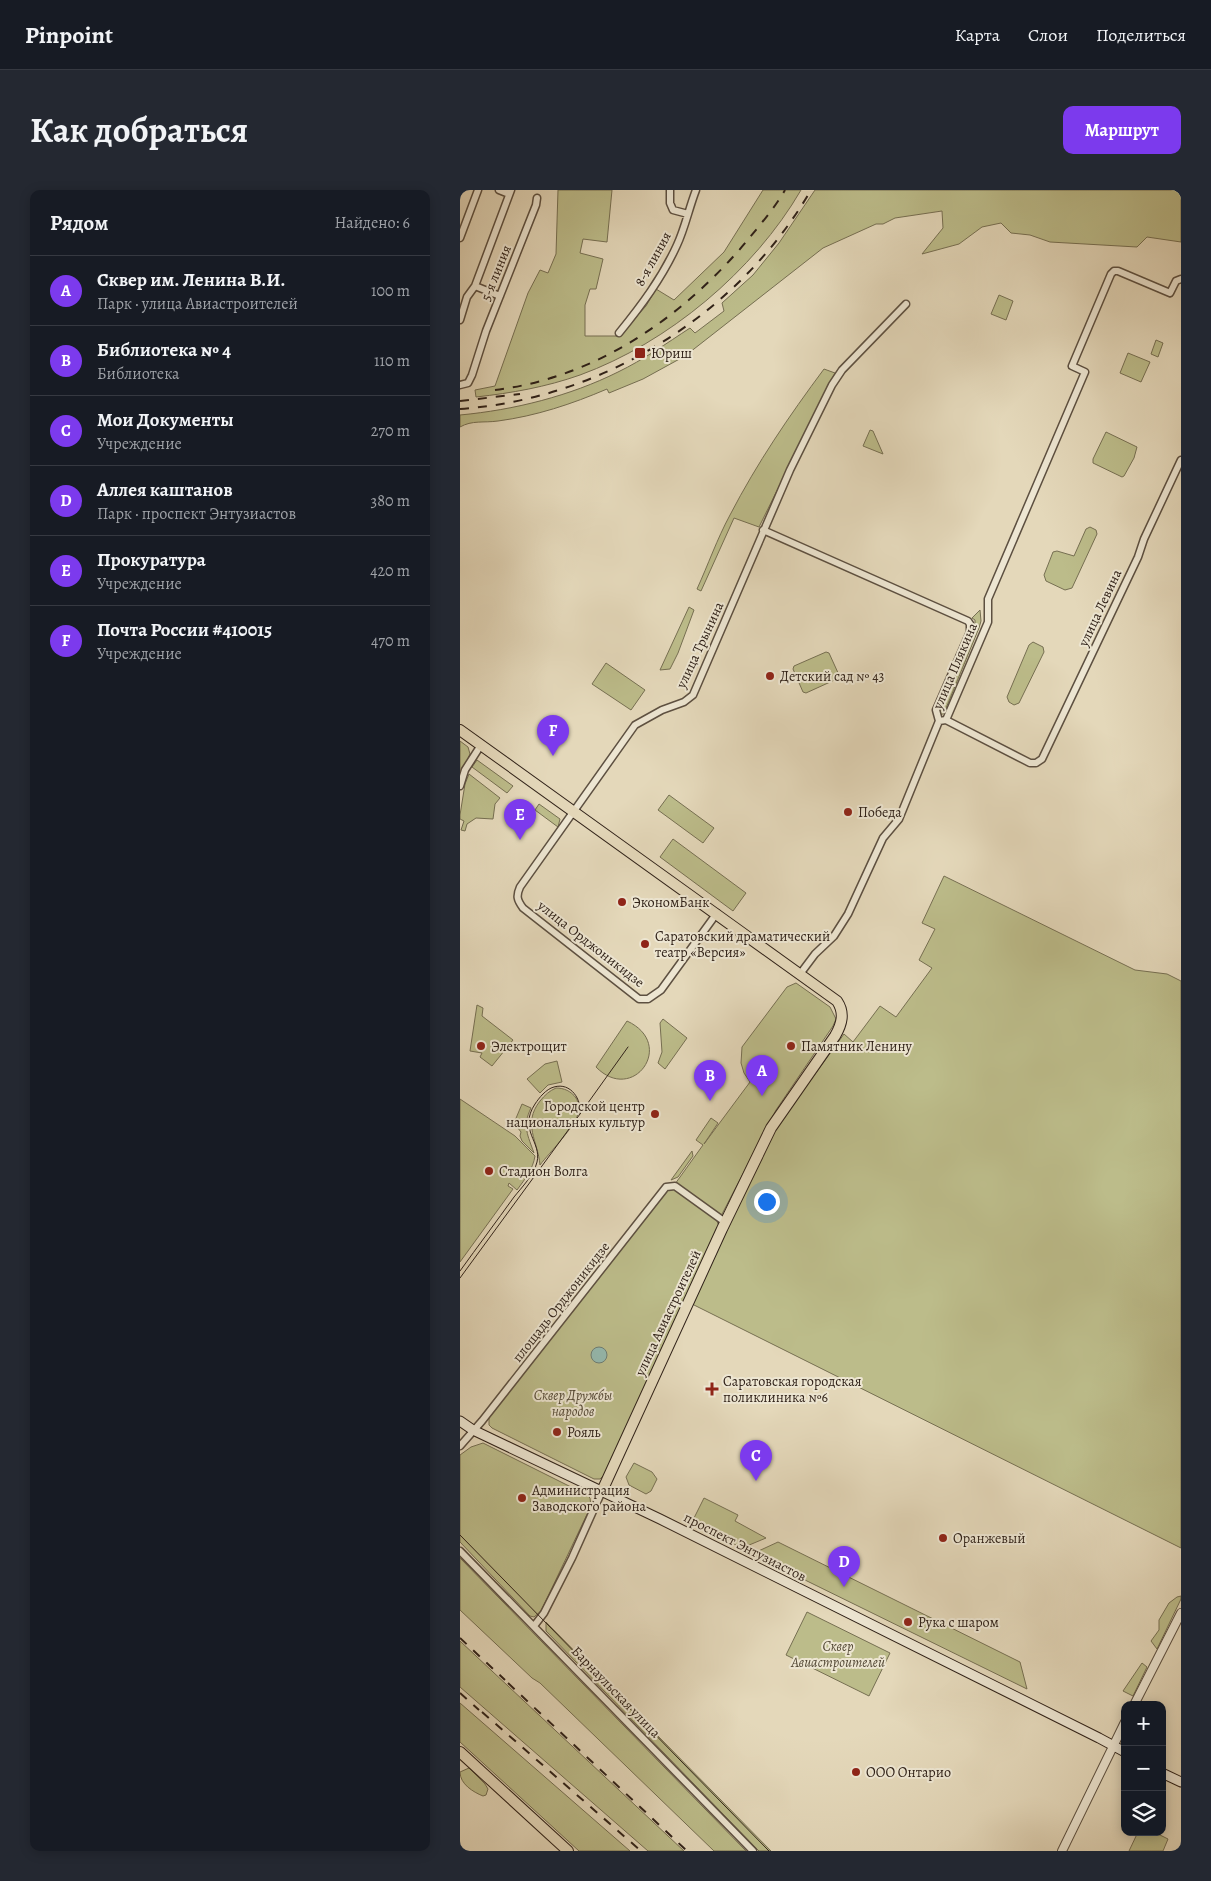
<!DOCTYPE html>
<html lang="ru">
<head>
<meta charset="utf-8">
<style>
  :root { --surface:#171b24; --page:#242831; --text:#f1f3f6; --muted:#9ea1a6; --line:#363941; --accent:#7c3aed }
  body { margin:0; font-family:Alegreya,serif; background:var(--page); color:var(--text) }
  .controls { position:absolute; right:15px; bottom:15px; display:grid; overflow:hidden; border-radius:10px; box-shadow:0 2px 12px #0003 }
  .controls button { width:45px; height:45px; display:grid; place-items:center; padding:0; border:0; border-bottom:1px solid var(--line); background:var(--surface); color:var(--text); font:25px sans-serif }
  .you { position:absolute; left:306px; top:1011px; width:18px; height:18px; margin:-12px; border:4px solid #fff; border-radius:50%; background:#1a73e8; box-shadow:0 0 0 8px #1a73e833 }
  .badge { display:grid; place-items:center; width:32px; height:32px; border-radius:50%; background:var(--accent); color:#fff; font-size:16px; font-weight:700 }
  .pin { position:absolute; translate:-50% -41px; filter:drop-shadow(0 1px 2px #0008) }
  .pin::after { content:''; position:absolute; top:26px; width:18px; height:15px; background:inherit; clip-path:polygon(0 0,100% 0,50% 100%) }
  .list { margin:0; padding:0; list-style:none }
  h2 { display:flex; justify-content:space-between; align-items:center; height:65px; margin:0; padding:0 20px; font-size:21px }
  h2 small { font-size:16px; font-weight:400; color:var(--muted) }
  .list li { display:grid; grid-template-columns:32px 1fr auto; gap:15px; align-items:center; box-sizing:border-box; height:70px; padding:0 20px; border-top:1px solid var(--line) }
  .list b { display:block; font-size:19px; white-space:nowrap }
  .list p { margin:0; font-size:16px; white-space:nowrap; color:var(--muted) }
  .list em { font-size:16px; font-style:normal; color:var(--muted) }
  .icon { flex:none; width:28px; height:28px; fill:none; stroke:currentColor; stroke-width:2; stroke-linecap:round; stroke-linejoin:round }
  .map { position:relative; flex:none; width:721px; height:1661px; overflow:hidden; border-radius:10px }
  header { display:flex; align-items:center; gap:30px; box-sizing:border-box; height:70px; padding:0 25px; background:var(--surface); border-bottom:1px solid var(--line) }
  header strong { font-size:24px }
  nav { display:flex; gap:28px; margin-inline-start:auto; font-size:18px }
  .intro { display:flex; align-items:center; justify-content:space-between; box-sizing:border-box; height:120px; padding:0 30px }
  h1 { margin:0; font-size:35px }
  .button { padding:12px 22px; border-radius:10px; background:var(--accent); color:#fff; font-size:18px; font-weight:700 }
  main { display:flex; gap:30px; padding:0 30px }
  aside { flex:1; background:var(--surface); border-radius:10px; box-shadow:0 2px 12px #0003 }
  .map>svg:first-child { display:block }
</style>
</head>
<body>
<header>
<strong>Pinpoint</strong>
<nav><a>Карта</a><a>Слои</a><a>Поделиться</a></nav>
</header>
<div class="intro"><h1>Как добраться</h1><a class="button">Маршрут</a></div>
<main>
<aside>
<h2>Рядом<small>Найдено: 6</small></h2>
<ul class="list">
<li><span class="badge">A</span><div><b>Сквер им. Ленина В.И.</b><p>Парк · улица Авиастроителей</p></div><em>100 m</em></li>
<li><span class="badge">B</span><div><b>Библиотека № 4</b><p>Библиотека</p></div><em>110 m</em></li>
<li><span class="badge">C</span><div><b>Мои Документы</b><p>Учреждение</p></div><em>270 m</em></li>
<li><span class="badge">D</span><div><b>Аллея каштанов</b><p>Парк · проспект Энтузиастов</p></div><em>380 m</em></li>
<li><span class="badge">E</span><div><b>Прокуратура</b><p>Учреждение</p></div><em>420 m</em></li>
<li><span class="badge">F</span><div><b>Почта России #410015</b><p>Учреждение</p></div><em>470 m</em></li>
</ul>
</aside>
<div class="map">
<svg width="721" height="1661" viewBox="0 0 721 1661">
  <rect width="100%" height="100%" fill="#e4d8ba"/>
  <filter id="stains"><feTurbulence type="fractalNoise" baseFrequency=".004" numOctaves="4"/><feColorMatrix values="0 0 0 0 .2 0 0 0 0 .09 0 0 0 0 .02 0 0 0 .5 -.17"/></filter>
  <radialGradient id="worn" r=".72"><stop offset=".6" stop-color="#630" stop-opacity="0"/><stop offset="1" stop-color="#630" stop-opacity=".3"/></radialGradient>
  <path fill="#bcbc8a" stroke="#766f52" d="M98,0H152L147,52L123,49L120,63L143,69L136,99H130L125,115V146H159L186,116L196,99L214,110L264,62L303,0H341C294,81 208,153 120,185C86,197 52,203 16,207L15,200L35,196L68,103L80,80L88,83L96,64Z
    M355,0H721V52L687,47L677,57L590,52L570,45L551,43L541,33L522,37L499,54L462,64L483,38L482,21L435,28L423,34H416L363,58L225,166L183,189L149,203L147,199C112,214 76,226 38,231C24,233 12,230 0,237V225C54,220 110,206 158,182C183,170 207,153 230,138L235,143L264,121L262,113L293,85L319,53Z
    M539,105L553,111L546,130L531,124Z
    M696,150L703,153L698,167L691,164Z
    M668,163L690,172L681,192L660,183Z
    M364,179L375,183L299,337L274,328L241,401L237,399C248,375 257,349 270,325C297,273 329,226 364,179Z
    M410,240L413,241L423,264L403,256Z
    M646,242L677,257L674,268L664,286L662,287L633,273V269Z
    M630,337L636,340L637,344L612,398L605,400L586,391L584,385L593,362L597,361L614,366L626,339Z
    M229,417L234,420L218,463L210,479L200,480Z
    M520,420L521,431L519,438L484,523L481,525L479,520L515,434V430L512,428Z
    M573,452L583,457L584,462L559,513L554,515L549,512L547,507L569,455Z
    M366,462L369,463L379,485V488L346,503L343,502L333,479L334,476Z
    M146,473L185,500L171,520L132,494Z
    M0,551L8,557L10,564L0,586Z
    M17,570L53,596L47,603L12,577Z
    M9,584L40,608L35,614L33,629L16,628L7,634L5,641L1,640L4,631L0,629V625L5,594Z
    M209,605L254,638L243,653L198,620Z
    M79,614L100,629L98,637L75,620Z
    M213,649L286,703L273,721L200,667Z
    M484,686L675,780L707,784L721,791V1358L232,1114L315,939L324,927L384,844L393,852L420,816L436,827L472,778L459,770L475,739L462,733Z
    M336,793L370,817L376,829L373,836L316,920L261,1026L215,994L243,955L236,950L251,928L258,933L244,954L290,892L284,883L281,873L282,857L327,797Z
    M17,815L23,818L22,826L53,850L32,876L20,867L22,863L10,861Z
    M203,829L227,848L205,879L198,873L202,862L200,833Z
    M167,831C217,854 173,915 136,877Z
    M97,871L102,892L88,895L80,903L67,889L85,874Z
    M96,898C104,898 111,901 116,908C118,912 120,916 119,920C118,934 89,963 80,975C78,951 62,934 80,911C85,905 89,901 96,898Z
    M0,909L55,946L75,966C73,979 65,989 57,1000L49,993L48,996L53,999L0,1072Z
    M62,914L71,918C62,936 68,946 74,963L62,951L60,946L61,942L54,933Z
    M232,961L233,966L218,987L211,990Z
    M212,999L216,1000L256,1028L259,1037L144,1285L140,1289H134L32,1238L29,1235V1226L208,1000Z
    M23,1253L127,1305L130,1308L131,1316L81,1421L74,1427L70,1426L0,1352V1265L11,1257Z
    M174,1273L192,1282L197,1289L191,1301L186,1304L169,1295L166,1287Z
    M244,1308L278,1325L275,1331L306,1348L282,1358L232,1332Z
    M318,1352L560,1472L567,1499L292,1364Z
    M0,1368L286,1661H254L80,1493L72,1488L0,1420Z
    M721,1406V1409L697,1459L691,1451L699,1440V1430L709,1413L717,1407Z
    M347,1422L430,1463L409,1506L326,1465Z
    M86,1432L311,1661H299L293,1655L86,1441Z
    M0,1451L224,1661H188L0,1497Z
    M682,1473L687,1477L673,1506L663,1501Z
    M0,1513L170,1661H119L0,1552Z
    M9,1578L25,1594L28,1599L26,1605L23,1606C13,1602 0,1594 0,1582Z
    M678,1642H694L708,1649L703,1661H669Z"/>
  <path fill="#95bab0" stroke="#6d7d74" d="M131 1165a8 8 0 1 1 16 0a8 8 0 1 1-16 0Z"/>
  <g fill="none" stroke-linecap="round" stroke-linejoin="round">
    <defs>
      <path id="minor" d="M39,0L49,4
        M210,0V13L213,20L228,24
        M0,48L18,0
        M15,96L40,106
        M0,130L7,107L15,96L51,0
        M159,143C181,116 202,88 217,55C225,38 229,18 236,0
        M0,195L8,193L12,185L26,141L76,15L77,8
        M303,340L508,431L510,434V442L476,520L479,531
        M486,530L570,573H576L582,569L678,367L684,349L721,270
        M0,596L5,580L21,555
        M257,723L201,800L188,809H179L63,718C57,710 56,706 60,697L175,535L202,520L224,512L233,505L330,280L372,195L382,180L446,114
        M340,784L355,764L374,746L388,724L423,648L439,629L479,531L486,530L528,432V409L625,182L612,176L651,84L654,81H658L710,103L716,91L721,89
        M0,1256L22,1231L206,997L215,996L265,1032
        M0,1361L293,1661
        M74,1436L84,1423L112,1368L142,1301"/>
      <path id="tertiary" d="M674,1515L721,1423
        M602,1661L665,1532"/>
      <path id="secondary" d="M0,1231L13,1240L200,1329L639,1548L665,1562
        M702,1583L721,1592"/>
      <path id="primary" d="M0,540L377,811C385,823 382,834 375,846L311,938L262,1039L142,1301
        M0,1562L108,1661"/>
    </defs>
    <use href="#minor" stroke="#5d5041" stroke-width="9"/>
    <use href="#tertiary" stroke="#5d5041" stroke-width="10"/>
    <use href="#secondary" stroke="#302219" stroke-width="11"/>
    <use href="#primary" stroke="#302219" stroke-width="12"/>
    <use href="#minor" stroke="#ede6d2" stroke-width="6"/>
    <use href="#tertiary" stroke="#ede6d2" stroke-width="8"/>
    <use href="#secondary" stroke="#ede6d2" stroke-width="9"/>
    <use href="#primary" stroke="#e4d8ba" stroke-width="10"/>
    <path stroke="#302219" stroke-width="1" d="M120,924L168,857
      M0,1081C18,1056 36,1032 54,1007C62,997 74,985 77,972C82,952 58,940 75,914C79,908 86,899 94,897C111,892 122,910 120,924L0,1088
      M0,1345L309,1661"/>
    <path stroke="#302219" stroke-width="2" stroke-dasharray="9 9" stroke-linecap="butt" d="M35,200C135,188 222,128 286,52C299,36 314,19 325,0
      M0,211L60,204
      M0,219C143,209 279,124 351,0
      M0,1448L45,1490
      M48,1493L227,1661
      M0,1503L19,1520
      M22,1522L181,1661"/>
  </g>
  <g fill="#8f2418" stroke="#ede6d2" stroke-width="2">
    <rect x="174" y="157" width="12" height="12" rx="2.5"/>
    <circle cx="310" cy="486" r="5"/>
    <circle cx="388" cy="622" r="5"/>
    <circle cx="162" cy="712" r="5"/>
    <circle cx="185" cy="754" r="5"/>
    <circle cx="21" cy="856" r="5"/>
    <circle cx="331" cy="856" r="5"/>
    <circle cx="195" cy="924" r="5"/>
    <circle cx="29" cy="981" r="5"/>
    <path d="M249.5 1191.5h5v5h5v5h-5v5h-5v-5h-5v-5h5z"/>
    <circle cx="97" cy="1242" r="5"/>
    <circle cx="62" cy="1308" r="5"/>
    <circle cx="483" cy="1348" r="5"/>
    <circle cx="448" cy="1432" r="5"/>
    <circle cx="396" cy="1582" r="5"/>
  </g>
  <g text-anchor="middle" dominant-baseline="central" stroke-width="4" stroke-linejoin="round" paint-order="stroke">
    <g font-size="14" fill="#302219" stroke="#ede6d2">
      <text transform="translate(193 69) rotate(-61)">8-я линия</text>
      <text transform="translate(36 83) rotate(-68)">5-я линия</text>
      <text transform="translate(640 418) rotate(-65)">улица Левина</text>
      <text transform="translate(240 455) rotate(-65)">улица Трынина</text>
      <text transform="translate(495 476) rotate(-67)">улица Плякина</text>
      <text transform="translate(131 754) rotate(38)">улица Орджоникидзе</text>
      <text transform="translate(101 1112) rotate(-52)">площадь Орджоникидзе</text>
      <text transform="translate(208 1123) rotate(-65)">улица Авиастроителей</text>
      <text transform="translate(285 1357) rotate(27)">проспект Энтузиастов</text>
      <text transform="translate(156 1502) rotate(46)">Барнаульская улица</text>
    </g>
    <g font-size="14" fill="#302219" stroke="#ede6d2" text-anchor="start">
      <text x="191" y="163">Юриш</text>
      <text x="320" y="486">Детский сад № 43</text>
      <text x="398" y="622">Победа</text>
      <text x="172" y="712">ЭкономБанк</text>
      <text x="195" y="746">Саратовский драматический<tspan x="195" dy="16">театр «Версия»</tspan></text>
      <text x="31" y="856">Электрощит</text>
      <text x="341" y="856">Памятник Ленину</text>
      <text x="185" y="916" text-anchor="end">Городской центр<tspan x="185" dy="16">национальных культур</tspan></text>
      <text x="39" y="981">Стадион Волга</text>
      <text x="263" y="1191">Саратовская городская<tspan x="263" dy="16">поликлиника №6</tspan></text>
      <text x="107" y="1242">Рояль</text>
      <text x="72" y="1300">Администрация<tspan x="72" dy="16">Заводского района</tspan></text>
      <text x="493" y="1348">Оранжевый</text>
      <text x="458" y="1432">Рука с шаром</text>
      <text x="406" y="1582">ООО Онтарио</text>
    </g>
    <g font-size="14" font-style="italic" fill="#534835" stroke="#ede6d2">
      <text x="113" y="1205">Сквер Дружбы<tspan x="113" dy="16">народов</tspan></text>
      <text x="378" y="1456">Сквер<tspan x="378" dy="16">Авиастроителей</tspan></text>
    </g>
  </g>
  <rect width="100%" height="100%" filter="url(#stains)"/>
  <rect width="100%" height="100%" fill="url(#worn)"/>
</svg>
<div class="controls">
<button>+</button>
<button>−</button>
<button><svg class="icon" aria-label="layers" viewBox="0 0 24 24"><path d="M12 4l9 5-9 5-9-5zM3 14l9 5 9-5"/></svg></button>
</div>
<div class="you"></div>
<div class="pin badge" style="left:302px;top:906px">A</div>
<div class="pin badge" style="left:250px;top:911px">B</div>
<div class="pin badge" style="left:296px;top:1291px">C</div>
<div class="pin badge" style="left:384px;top:1397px">D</div>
<div class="pin badge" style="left:60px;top:650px">E</div>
<div class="pin badge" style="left:93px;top:566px">F</div>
</div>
</main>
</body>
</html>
